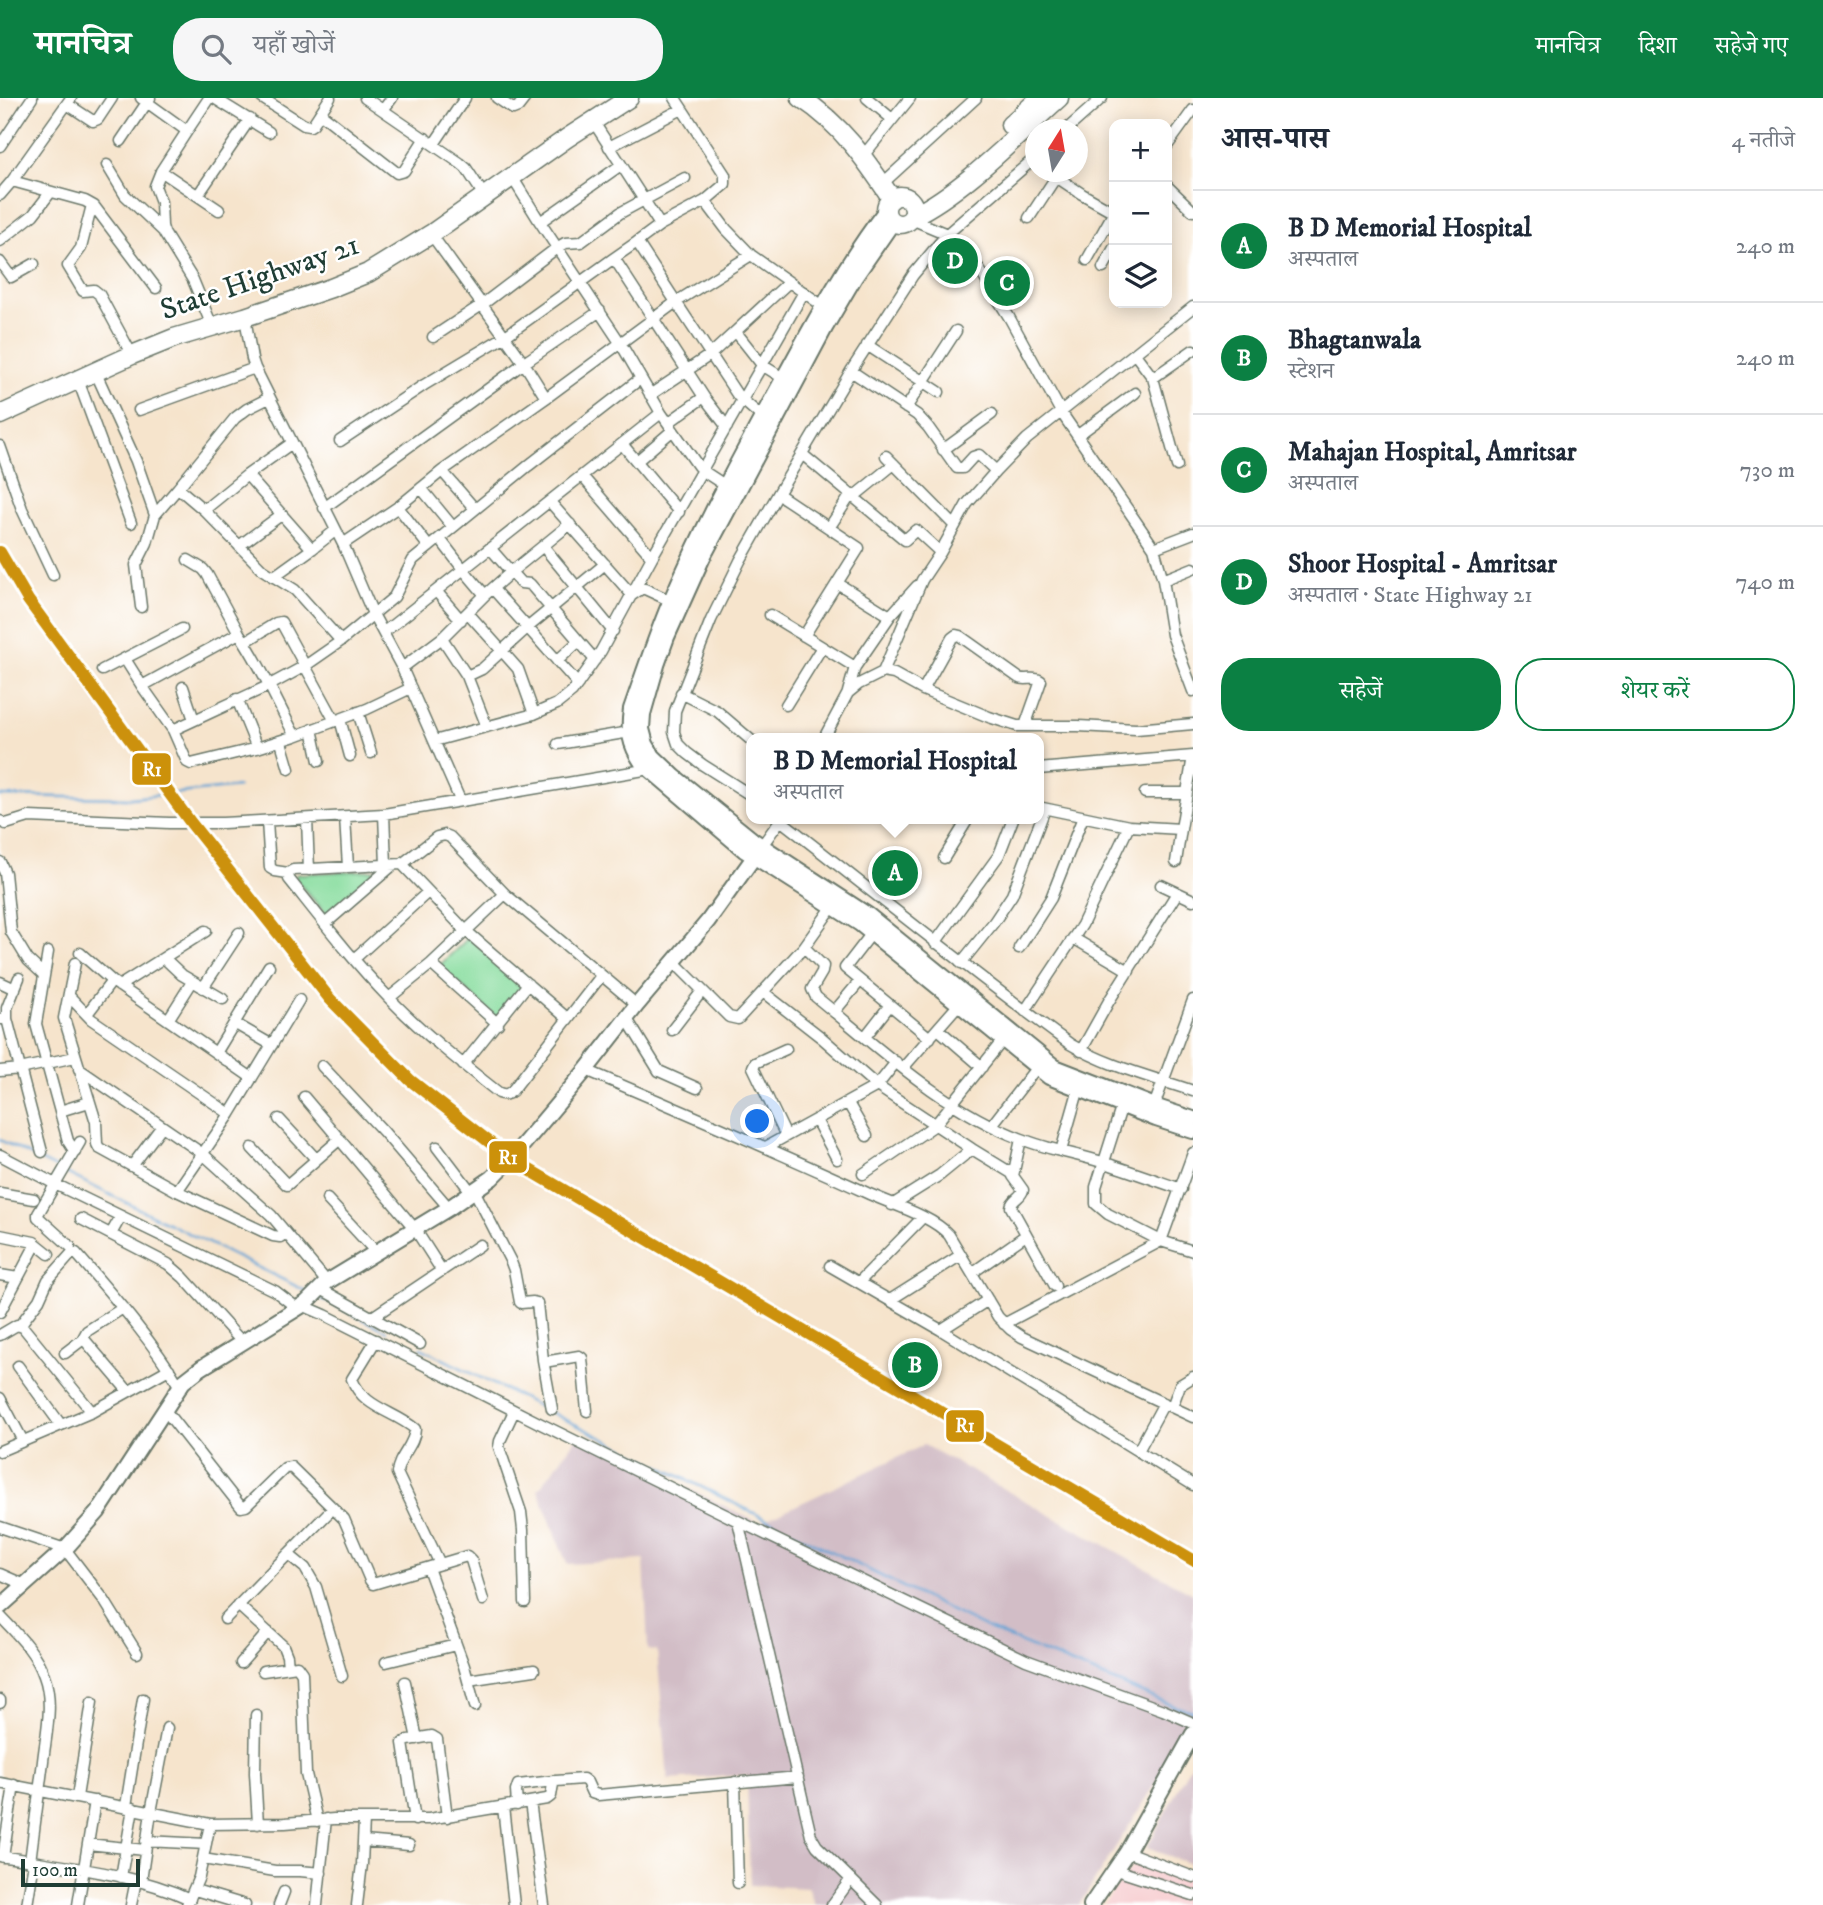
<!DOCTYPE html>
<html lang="hi">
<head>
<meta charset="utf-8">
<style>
  :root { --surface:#fff; --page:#f6f6f7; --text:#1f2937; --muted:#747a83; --line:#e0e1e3; --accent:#0b8043 }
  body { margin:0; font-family:"IM FELL DW Pica","Noto Serif Devanagari",serif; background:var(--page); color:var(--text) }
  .controls { position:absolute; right:21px; top:21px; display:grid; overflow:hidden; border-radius:14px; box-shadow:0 4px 18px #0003 }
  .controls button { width:63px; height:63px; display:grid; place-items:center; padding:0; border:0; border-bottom:2px solid var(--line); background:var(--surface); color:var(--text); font:35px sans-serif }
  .compass { position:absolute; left:1025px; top:21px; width:63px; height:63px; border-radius:50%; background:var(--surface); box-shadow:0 4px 18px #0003; rotate:11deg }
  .scale { position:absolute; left:21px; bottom:18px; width:119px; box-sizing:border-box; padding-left:7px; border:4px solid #1f3d34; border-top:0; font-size:19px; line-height:24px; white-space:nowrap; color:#1f3d34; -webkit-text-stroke:5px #fff; paint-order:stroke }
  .you { position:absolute; left:758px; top:1024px; width:24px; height:24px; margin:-18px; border:5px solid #fff; border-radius:50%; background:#1a73e8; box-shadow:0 0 0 10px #1a73e833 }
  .badge { display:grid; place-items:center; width:46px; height:46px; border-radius:50%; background:var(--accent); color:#fff; font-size:23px; font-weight:700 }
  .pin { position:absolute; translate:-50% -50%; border:4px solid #fff; box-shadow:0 2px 7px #0006 }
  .popup { position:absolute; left:746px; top:635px; width:298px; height:91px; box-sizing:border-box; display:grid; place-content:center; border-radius:14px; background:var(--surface); filter:drop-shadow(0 2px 5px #0005); font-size:23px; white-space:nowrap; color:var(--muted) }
  .popup b { font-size:26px; color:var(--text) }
  .popup::after { content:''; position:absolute; left:50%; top:100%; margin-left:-14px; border:14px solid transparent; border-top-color:var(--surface) }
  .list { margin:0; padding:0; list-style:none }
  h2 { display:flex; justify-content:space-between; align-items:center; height:91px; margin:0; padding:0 28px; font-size:30px }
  h2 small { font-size:23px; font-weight:400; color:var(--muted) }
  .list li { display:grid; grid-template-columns:46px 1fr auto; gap:21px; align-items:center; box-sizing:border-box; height:112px; padding:0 28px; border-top:2px solid var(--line) }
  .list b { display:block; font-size:26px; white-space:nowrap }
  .list p { margin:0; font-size:23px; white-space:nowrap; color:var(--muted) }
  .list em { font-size:23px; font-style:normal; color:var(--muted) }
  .actions { display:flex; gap:14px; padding:21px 28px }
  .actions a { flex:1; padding:16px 0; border:2px solid var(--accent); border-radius:28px; text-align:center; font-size:24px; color:var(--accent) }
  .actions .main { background:var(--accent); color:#fff }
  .icon { flex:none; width:38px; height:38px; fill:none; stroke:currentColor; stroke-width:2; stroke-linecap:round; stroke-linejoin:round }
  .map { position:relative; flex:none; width:1193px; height:1807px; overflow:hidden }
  header { display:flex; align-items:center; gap:42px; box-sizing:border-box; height:98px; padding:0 35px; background:var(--accent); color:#fff }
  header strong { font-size:33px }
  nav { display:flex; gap:38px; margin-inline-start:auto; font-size:24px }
  .search { width:490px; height:63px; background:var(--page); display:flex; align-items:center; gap:18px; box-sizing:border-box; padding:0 24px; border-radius:28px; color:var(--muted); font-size:26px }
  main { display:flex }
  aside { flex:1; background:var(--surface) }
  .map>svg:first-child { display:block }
</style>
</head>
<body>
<header>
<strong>मानचित्र</strong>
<div class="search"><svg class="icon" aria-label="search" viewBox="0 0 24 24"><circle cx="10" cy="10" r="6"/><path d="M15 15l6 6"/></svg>यहाँ खोजें</div>
<nav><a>मानचित्र</a><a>दिशा</a><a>सहेजे गए</a></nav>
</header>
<main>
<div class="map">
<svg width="1193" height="1807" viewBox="0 0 1193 1807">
  <rect width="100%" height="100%" fill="#fff"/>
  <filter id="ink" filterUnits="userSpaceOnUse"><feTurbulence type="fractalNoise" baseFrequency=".0143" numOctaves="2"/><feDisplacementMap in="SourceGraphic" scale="14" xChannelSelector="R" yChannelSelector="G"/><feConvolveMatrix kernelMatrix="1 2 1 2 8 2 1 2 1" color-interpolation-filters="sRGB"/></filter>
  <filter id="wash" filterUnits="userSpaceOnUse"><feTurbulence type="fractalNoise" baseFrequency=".00686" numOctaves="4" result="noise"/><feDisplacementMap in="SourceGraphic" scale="28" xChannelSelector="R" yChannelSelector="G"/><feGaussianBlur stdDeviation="1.57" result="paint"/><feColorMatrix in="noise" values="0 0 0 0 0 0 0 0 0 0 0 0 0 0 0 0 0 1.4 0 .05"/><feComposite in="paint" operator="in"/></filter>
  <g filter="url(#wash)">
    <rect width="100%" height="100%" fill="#f6e4cc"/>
    <path fill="#f7cfd1" d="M1142,1756L1193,1775V1807H1103Z"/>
    <path fill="#d2bdc6" d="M579,1337L759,1425L924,1347L1193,1496V1618L1186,1628L1153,1690L1079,1807H815L808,1790L750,1787L747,1677L668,1682L657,1553L648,1552L644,1462L567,1466L538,1392Z
      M1193,1662V1767L1147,1750Z"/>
    <path fill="#88dd9f" stroke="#548d6a" stroke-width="2" d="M374,772L376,776L328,818L295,781L297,776Z
      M469,839L525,885L497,920L439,868Z"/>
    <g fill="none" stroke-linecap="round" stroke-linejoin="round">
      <path stroke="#60a2d4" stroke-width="2.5" d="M0,698L131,700L238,689
        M0,1042L60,1072
        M66,1075L308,1194
        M320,1200L387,1233
        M421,1250L988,1531L1176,1609L1193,1613"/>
    </g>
  </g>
  <g filter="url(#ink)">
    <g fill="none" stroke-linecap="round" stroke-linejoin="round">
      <defs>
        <path id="street" d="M141,0L187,33L209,0
          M214,0L269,34
          M262,0L304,27L310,28L313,26L330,0
          M365,0L460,65L466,70L485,99
          M497,0L513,11L518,9L525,0
          M675,0L725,77V86L705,103L660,127L637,144L676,204L751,157
          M867,0L892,21
          M67,6L93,23L98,21L112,0
          M383,12L392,0
          M320,15L397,75L404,73L425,40
          M1066,32L1102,0
          M187,33L161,73L155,88L161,104L162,128L164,135L193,182L212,228
          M121,43L150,0
          M434,46L465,0
          M0,48L32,0
          M1167,48L1193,12
          M609,49L682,11
          M863,58L910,0
          M107,67L125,97L164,134
          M161,73L219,112
          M1049,74L1082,96L1114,114
          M512,79L540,124L621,246L661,315
          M12,83L85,103L94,108L156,190
          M882,86L976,0
          M1167,88L1193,113
          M0,97L12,83L71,0
          M198,97L250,21
          M705,103L726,131L751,157L823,208
          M92,107L81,150L68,168L83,193L94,192L99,196L132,257
          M1029,120L1056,79
          M911,121L947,136L955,142L974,163L1009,219L1061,314L1154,450L1163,482L1172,537L1193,593
          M540,124L621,67
          M660,127L644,102L685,80
          M431,136L524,265L546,300
          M0,143L33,117L50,95
          M637,144L614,160L704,299L668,325
          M1087,162L1114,114
          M0,164L11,179L34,166
          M1103,170L1114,150
          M245,219L252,261L255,270L343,446L373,516L402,570L460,702
          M736,234L762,267L783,280
          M433,239L483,206L558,149L565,145L581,144L620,115L644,102L593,23
          M867,247L939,294
          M1135,256L1153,280L1193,252
          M95,273L136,363L155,417L178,390L204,412
          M851,273L917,317L928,329L957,370H963L973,359L979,357L996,373
          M1153,280L1177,368
          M78,282L131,425
          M650,297L710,257L789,184
          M704,299L727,329
          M906,310L956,233
          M139,312L255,270
          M1078,337L1135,295
          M340,343L424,287L504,239L614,160
          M292,345L247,377L204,412L263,472L295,492L341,543
          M622,346L679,414
          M0,348L22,411L53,477
          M943,352L992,316
          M802,356L905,442L916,432L940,454
          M886,358L954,427
          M637,363L673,332
          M442,373L475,411
          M247,377L312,451L273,479
          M582,378L652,459
          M178,390L235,320L247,311L269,300
          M421,390L453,429
          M778,396L859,450L804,538
          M852,400L894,366
          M550,404L632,497L641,491H645L671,503
          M398,409L429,449
          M324,410L524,265L600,213
          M829,430L850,398
          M440,441L463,471L485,497L511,474L521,485L530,486L595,562
          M343,446L398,409L442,373L546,300L676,204L738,298L762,319
          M239,448L281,417
          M543,448L570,426
          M490,450L511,474L543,448L613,533
          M1154,450L1193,435
          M312,451L336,432
          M188,462L203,471L207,476L239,535
          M1163,482L1193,470
          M837,485L890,518
          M493,491L578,586
          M436,493L461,522
          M141,509L136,467L147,445L155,417
          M468,515L518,571L534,616
          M770,517L855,569
          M384,534L661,315L698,368L703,373L726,388
          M442,540L467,578L487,629
          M245,544L276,525L281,524L335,623
          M125,561L142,588
          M557,563L579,543
          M402,570L442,540L485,497
          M102,572L182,531
          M883,574L922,482L940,455L967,406L996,373L1027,341L1193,209
          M467,578L482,571L527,530L605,466
          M183,589L194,622
          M411,590L367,611L295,638C277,604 261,567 239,535L142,588L173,632L268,588L305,568L341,543L394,499L413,462L528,368L640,281
          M923,592L952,540L956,537L960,538L1019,580C1026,583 1035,578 1041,583L1025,628
          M848,594L855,569L890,518L917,488
          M681,595L717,613L752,643
          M237,601L257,650
          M786,607L822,549
          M358,614L371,655
          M340,621L350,658
          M312,631L319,663
          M173,632L187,664L191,666L257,650L295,638
          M824,640L848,595L859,586L883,574L894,576L923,592L989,619L1017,628H1078L1136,631L1193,626
          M434,643L534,616L557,606L572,594L601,553L652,459L804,194
          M281,644L289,671
          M558,646L630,634
          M1038,671L1193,658
          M1145,695H1187
          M752,698L703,667L687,655L678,646L674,634L675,613L711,522L740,463L778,396L851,273L913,177L947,136L1036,59
          M1038,709L1129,728
          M384,716L386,767
          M345,719L348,769
          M307,721L309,772
          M779,721C876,796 971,874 1070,946C1107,968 1152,979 1193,993
          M0,723L6,726L29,719L169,725H223L384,716L650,671
          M267,723L270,770L275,773L288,775
          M761,749L781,721
          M944,760L968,721
          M0,764L5,775L11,834L28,862L44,877
          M1176,764L1181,731
          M402,766L465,832L568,921
          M1161,787L1193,802
          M833,808L804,849L823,868L822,874L812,891L816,899C880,951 944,1012 1022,1041C1049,1052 1077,1056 1105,1065C1130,1073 1155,1082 1181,1091
          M325,826L393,767
          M872,835L845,870L930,940
          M1073,840L1129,873
          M935,845L999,757L1013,721
          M1019,850L1051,800L1083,719
          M48,854L36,926L68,1043L75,1054
          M80,855L112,883L252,980
          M164,860L182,877L223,901
          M354,861L428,794
          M674,864L729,919L738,921L804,849
          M75,865L64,920L96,1024L97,1046L99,1050L177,1093L273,1138L280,1139L286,1135
          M961,865L994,824L1012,797L1045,711
          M431,866L498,926
          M601,878L512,993C507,997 505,997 499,995C461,965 423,935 389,900C353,863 321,821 289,781L288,775L293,772L402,766L437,739L445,737L450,739L505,796L637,907
          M0,884L15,891
          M119,888L206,833
          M203,890L239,835
          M763,894L822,940L877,988L766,1049
          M69,898L91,921L230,1016
          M389,900L431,866L505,796
          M1025,913L1082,827L1129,728L1181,731L1193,658
          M834,914L860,883
          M87,916L112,883
          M0,921H7L42,1054
          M7,921V910L19,880
          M627,921L659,973L697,990
          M168,922L192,884
          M234,925L272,947
          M938,931L982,969
          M672,932L702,893
          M865,939L890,907
          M786,951L755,965L753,969L786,1038
          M1081,953L1109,903L1177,795
          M216,955L269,868
          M896,964L877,988L972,1051L1013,1076
          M463,967L528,886
          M322,968L383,1033L449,1110
          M903,970L959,906
          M79,971L203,1056L271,1117L327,1184
          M586,972C680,1012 773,1052 865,1094C890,1106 931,1117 949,1137L998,1219L1010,1231L1022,1239L1193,1319
          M0,973L20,971L75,959
          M304,999L415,1131L442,1173
          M848,1005L867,1038
          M1122,1007L1096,1089V1106L1108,1116L1161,1143L1193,1055
          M1154,1008L1193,902
          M60,1013L89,1004
          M279,1021L316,1061
          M816,1022L837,1061
          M992,1027L1037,969
          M1021,1041L1013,1078L1023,1092C1021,1100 1012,1101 1011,1109L1055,1188
          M437,1049L472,1095
          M252,1050L287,1087L340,1041
          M1061,1053L1079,990
          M0,1057L55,1086L275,1193L297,1210
          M132,1068L162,1028
          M863,1076L935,1027L1003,942
          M177,1093L230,1016L299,902
          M475,1094L511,1164L514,1172L520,1204L521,1205L533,1204L537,1205L543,1262L552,1311
          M0,1095L34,1101
          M327,1101L375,1153
          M892,1107L940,1077L972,1051
          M81,1121L168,1166L183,1179L242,1244
          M111,1136L121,1118
          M0,1137L34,1144L49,1156
          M70,1148L38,1119V1116L80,1044
          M830,1168L941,1232L1193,1387
          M972,1175L1026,1137
          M0,1177L18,1180
          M859,1184L923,1119
          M319,1190L420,1246
          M890,1202L961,1157
          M302,1207L325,1217L539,1325L738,1423L811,1738L817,1748L877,1807
          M0,1214L36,1146
          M371,1220L480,1147
          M1004,1226L1161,1143L1193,1153
          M20,1227L39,1202L48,1182L72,1155H76C113,1198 151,1241 180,1289
          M941,1232L988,1202
          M0,1237L17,1227L23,1229L92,1314
          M83,1240L128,1293
          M376,1242L352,1281C363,1310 394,1313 415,1331C415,1347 398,1359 397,1375L440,1466
          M65,1255L82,1242L87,1233L123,1210
          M544,1264L579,1258L582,1260L587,1313
          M18,1268L61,1327
          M0,1300L23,1343
          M1172,1309L1180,1287L1193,1279
          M164,1311L241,1409L246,1408L285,1370L291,1369L344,1421L370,1482L373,1486L467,1458L471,1462L483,1502
          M514,1313L500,1343L499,1349L521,1414L523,1432L525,1504
          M0,1353L92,1314L169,1271
          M1138,1353L1164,1305
          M738,1423L1026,1562L1163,1612L1193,1625
          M0,1429L65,1451L104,1502L137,1555
          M288,1456L305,1470L316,1489L342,1578
          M428,1470L464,1568L475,1608
          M0,1476L25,1487
          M238,1507L283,1548L287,1558L288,1569
          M0,1518C17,1536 36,1554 44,1578C54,1604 46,1636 43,1663C39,1696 34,1730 30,1764
          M225,1521L332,1411
          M386,1564L456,1547
          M241,1565L268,1534
          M263,1573L297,1568L302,1575L306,1676L317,1723
          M468,1582L534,1572
          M405,1584L417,1641
          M0,1605V1602
          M256,1617L255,1675L258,1726
          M735,1684L738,1785
          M0,1685L210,1726L285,1725L334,1721H429L547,1701L551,1698L553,1686L556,1683L583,1681L587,1684L592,1695L598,1697L798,1679
          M77,1699L92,1604
          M530,1704L544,1807
          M517,1707L516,1693L518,1687L554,1683
          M126,1708L143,1601
          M503,1709L514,1807
          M415,1722L403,1645L408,1642L432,1638L437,1641L447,1719
          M146,1743L206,1746
          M364,1743L409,1747
          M88,1746L145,1752
          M1127,1754L1193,1779
          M0,1758C64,1769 130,1774 190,1801
          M3,1759L14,1687
          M203,1761L275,1773H300L321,1775
          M1116,1772L1193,1797
          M121,1779L133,1710
          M141,1783L151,1714L167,1630
          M195,1792L245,1807
          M27,1807L34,1764
          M78,1807L95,1703
          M131,1807L136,1782
          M187,1807L199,1779L210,1726
          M279,1807L284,1794
          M317,1807L326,1721
          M357,1807L362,1766L364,1722
          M832,1807L851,1781"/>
        <path id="secondary" d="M886,112C846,164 815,222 784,279C744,352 704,425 671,502C656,537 644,574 631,611C628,634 629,645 642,665L744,752L860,826L1049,979L1156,1021L1193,1033
          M893,124L855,179L825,230L703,459L667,539L657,567L643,616L642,631L646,646L653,658L675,679L753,742L868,817L1055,969L1160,1010L1193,1021
          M0,1509L65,1451L98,1414L183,1284L201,1270L306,1205L327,1184L449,1110L492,1080L511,1061L586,972L637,907L708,823L759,752
          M1091,1807L1127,1754L1193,1636"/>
        <path id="highway" d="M801,0C841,26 866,62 892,101
          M1010,27L1040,0
          M886 112a14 14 0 1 1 28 0a14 14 0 1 1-28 0Z
          M913,118C964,93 1016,38 1059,0
          M0,317L132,257L174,240L245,219L331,190L368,175L431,136L567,40L629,0"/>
      </defs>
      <use href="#street" stroke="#6a7769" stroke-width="13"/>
      <use href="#secondary" stroke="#6a7769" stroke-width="18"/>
      <use href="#highway" stroke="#6a7769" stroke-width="21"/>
      <use href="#street" stroke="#fff" stroke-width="10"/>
      <use href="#secondary" stroke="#fff" stroke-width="14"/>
      <use href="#highway" stroke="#fff" stroke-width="18"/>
      <defs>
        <path id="rail-1" d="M0,454L28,502L191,725L330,901L410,982L511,1061L1193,1462"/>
      </defs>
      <use href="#rail-1" stroke="#fff" stroke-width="18"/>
      <use href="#rail-1" stroke="#cc910a" stroke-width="12"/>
    </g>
  </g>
  <g text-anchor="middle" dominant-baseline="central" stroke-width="5" stroke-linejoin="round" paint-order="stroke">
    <g font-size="30" fill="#1f3d34" stroke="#fff">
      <text transform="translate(260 180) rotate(-19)">State Highway 21</text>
    </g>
  </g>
  <g stroke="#fff" stroke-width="2.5">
    <rect x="131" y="654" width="41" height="34" rx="7" fill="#cc910a"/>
    <rect x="488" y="1042" width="40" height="34" rx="7" fill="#cc910a"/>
    <rect x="945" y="1311" width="40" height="34" rx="7" fill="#cc910a"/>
  </g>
  <g font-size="19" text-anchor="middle" font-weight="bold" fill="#fff">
    <text x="152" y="678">R1</text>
    <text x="508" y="1066">R1</text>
    <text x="965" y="1334">R1</text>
  </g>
</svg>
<div class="controls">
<button>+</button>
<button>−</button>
<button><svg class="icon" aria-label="layers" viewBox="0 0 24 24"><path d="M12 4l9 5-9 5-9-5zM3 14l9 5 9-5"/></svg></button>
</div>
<svg class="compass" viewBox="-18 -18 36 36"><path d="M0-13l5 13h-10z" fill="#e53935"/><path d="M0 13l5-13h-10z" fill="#747a83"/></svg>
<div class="scale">100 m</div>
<div class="you"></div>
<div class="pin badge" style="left:895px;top:775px">A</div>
<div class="popup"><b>B D Memorial Hospital</b>अस्पताल</div>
<div class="pin badge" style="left:915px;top:1267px">B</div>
<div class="pin badge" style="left:1007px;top:185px">C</div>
<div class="pin badge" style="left:955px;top:163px">D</div>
</div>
<aside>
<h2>आस-पास<small>4 नतीजे</small></h2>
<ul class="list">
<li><span class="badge">A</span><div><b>B D Memorial Hospital</b><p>अस्पताल</p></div><em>240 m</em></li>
<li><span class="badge">B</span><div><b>Bhagtanwala</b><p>स्टेशन</p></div><em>240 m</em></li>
<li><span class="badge">C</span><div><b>Mahajan Hospital, Amritsar</b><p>अस्पताल</p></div><em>730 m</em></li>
<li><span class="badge">D</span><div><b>Shoor Hospital - Amritsar</b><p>अस्पताल · State Highway 21</p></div><em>740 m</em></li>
</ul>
<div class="actions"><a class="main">सहेजें</a><a>शेयर करें</a></div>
</aside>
</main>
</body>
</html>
